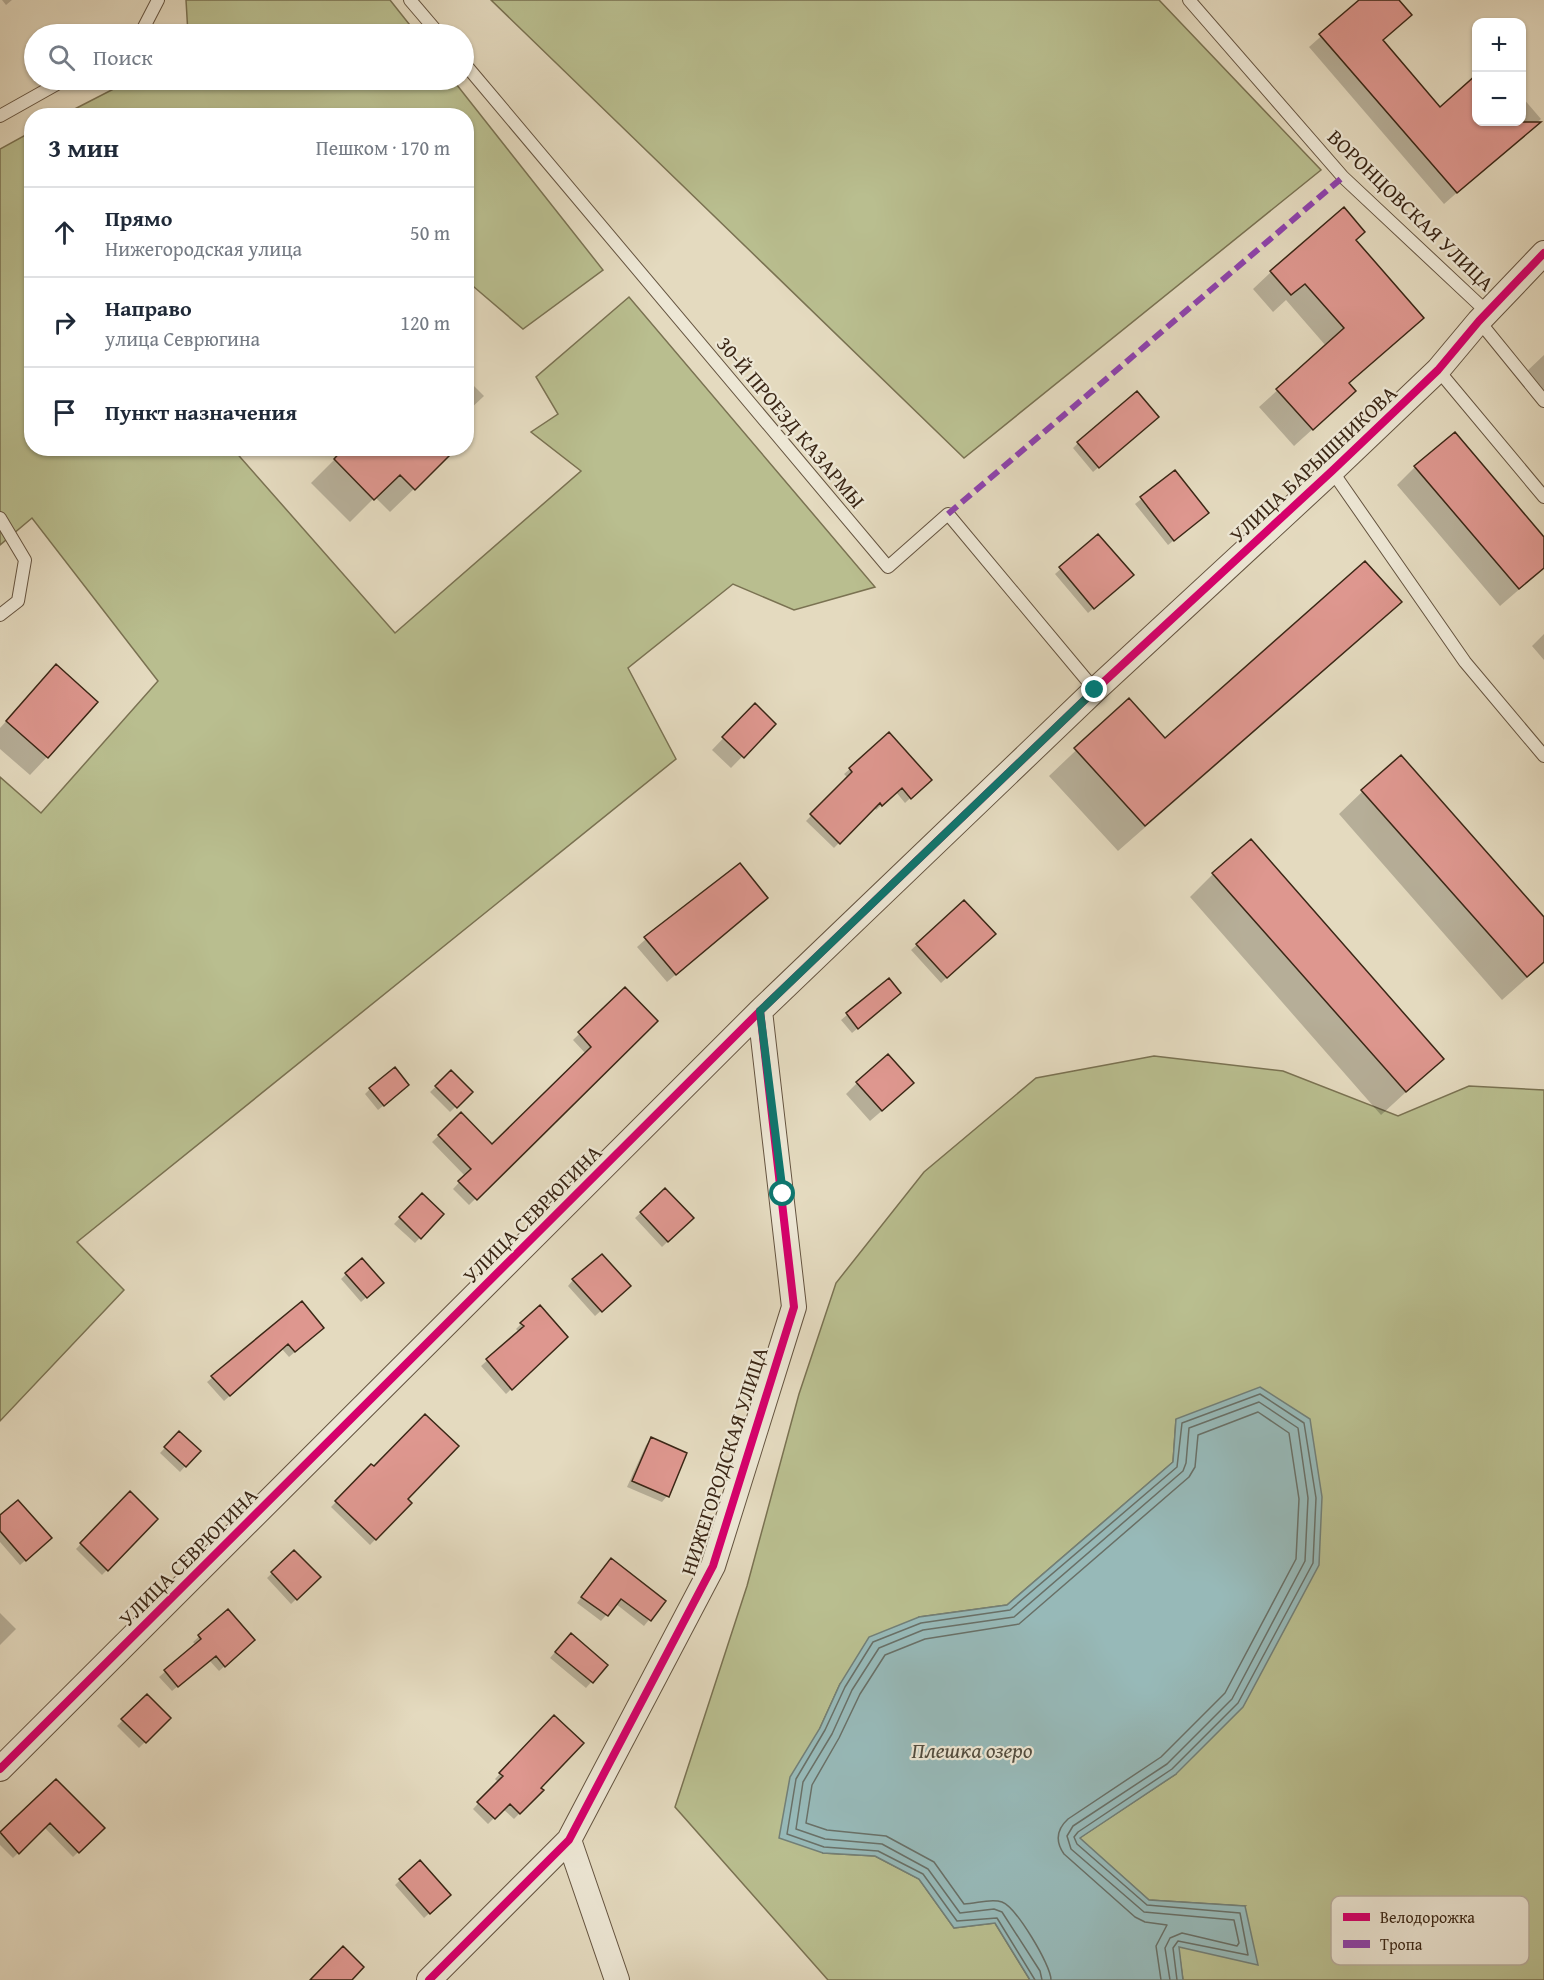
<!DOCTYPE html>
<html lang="ru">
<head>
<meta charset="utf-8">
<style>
  :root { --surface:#fff; --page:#f2f2f3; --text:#1f2937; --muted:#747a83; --line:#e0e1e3 }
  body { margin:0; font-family:"Gentium Book Plus",serif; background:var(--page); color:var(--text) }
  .controls { position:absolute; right:18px; top:18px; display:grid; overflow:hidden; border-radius:12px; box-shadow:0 2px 4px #0004 }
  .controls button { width:54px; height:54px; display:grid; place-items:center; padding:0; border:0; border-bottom:2px solid var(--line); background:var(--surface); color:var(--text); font:30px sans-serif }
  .stop { position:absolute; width:18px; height:18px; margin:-14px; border:4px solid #0f766e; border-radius:50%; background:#fff }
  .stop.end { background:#0f766e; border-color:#fff; box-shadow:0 2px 6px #0008 }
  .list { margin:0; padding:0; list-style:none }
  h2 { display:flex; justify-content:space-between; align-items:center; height:78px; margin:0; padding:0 24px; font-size:26px }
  h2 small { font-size:20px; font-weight:400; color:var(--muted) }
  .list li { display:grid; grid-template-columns:39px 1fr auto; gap:18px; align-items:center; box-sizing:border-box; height:90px; padding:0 24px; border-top:2px solid var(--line) }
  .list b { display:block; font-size:22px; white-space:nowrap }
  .list p { margin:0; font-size:20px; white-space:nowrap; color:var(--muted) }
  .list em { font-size:20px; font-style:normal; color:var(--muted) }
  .icon { flex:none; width:33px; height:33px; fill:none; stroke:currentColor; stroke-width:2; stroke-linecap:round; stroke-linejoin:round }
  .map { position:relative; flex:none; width:1544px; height:1980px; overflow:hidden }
  .search { position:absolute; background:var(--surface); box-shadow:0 2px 4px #0004; left:24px; top:24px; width:450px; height:66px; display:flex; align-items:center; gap:15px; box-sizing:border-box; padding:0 21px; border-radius:33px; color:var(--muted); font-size:22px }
  .panel { position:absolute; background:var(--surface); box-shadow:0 2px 4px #0004; left:24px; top:108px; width:450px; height:348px; border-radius:24px }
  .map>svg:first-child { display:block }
</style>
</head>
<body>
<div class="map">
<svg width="1544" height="1980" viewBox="0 0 1544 1980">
  <rect width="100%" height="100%" fill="#e4dabf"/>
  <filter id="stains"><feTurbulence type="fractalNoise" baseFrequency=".00333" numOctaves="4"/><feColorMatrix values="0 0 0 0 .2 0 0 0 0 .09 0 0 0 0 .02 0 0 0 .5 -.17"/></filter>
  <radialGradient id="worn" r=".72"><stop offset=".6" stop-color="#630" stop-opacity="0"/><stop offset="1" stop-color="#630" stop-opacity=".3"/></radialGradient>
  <path fill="#b9be8f" stroke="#7a7252" stroke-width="1.5" d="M186,0H390L417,34H188Z
    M491,0H1159L1321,170L964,458Z
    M131,80H453L603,270L523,329L467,281L466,116L63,115Z
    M31,132L32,448L233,449L395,633L581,471L531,432L558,414L536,377L629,297L875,587L794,610L733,584L628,668L676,759L77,1242L124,1290L0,1421V777L41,813L158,681L32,518L0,545V149Z
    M1154,1056L1283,1071L1398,1116L1469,1086L1544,1090V1980H1183L1178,1946L1245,1906L1149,1900L1079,1838L1176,1774V1419L1173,1462L1007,1605L919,1617L840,1684L820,1728L823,1853L875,1856L919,1879L954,1928L995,1923L1030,1980H828L675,1807L747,1586L799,1394L836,1283L924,1172L1036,1078Z"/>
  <path fill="#97b9b8" stroke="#727f77" stroke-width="1.5" d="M1260,1387L1310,1419L1322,1497L1319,1565L1243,1707L1176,1774L1080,1838L1149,1900L1245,1906L1258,1965L1179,1947L1183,1980H1030L995,1923L954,1928L919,1879L875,1856L823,1853L779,1838L790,1777L820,1728L840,1684L869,1637L919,1617L1007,1605L1173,1462L1176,1419Z"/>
  <path fill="#0003" d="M2,0H12L6,5Z
    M1362,0H1397L1382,41L1440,109L1476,77V122H1522V97L1541,119L1444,204L1309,47Z
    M1354,241L1422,318L1348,384L1336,408L1294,446L1259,407L1326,346L1286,300L1273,312L1253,289L1271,272Z
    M1544,355V404L1522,376Z
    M466,378L484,396L466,413Z
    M1151,422L1093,472L1073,448L1078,443Z
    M346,448L444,460L390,512L375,497L350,522L311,483Z
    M1415,467L1544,540V568L1500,606L1397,485Z
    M1175,472L1202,518L1168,545L1135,504Z
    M1098,536L1126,581L1088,613L1055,574Z
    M1400,602L1373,628L1118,851L1049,776L1129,700L1165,740Z
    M1544,634V660L1532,646Z
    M56,666L47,757L30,775L0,749V728Z
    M755,705L774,724L731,768L712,750Z
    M850,769L924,785L905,803L896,792L876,810L874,807L834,848L806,821L848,778L844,774Z
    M1363,791L1544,919V963L1502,1000L1339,814Z
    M1213,874L1442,1059L1381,1115L1190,897Z
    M766,898L667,982L637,947L676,912L679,915Z
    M964,902L988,940L941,983L911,950Z
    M889,980L894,998L852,1033L841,1020Z
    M625,989L656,1021L469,1205L453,1189L465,1176L432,1142L461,1114L492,1146L586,1054L573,1040Z
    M451,1072L471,1092L450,1112L430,1092Z
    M857,1083L900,1095L870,1121L846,1094Z
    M370,1089L402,1091L378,1110L365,1094Z
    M665,1190L692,1218L662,1247L635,1218Z
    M422,1195L442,1214L415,1243L394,1224Z
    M346,1274L377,1288L361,1302L341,1279Z
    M573,1280L623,1291L595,1316L568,1286Z
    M301,1303L317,1333L289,1357L282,1349L224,1401L207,1382Z
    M521,1324L566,1337L506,1394L481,1366L519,1332L516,1329Z
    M179,1433L199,1451L180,1472L160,1453Z
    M651,1439L667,1496L662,1502L627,1487L646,1445Z
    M371,1466L410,1503L370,1545L331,1507Z
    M130,1493L156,1519L102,1575L76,1549Z
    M0,1517L44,1544L20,1565L0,1542Z
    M294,1552L319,1577L291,1604L267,1578Z
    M605,1565L664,1601L644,1626L616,1604L601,1621L577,1603Z
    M227,1611L248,1646L219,1671L209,1660L172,1691L159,1677L196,1645L193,1642Z
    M0,1613L16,1629L0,1645Z
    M565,1640L606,1665L586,1688L550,1658Z
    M147,1696L169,1718L139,1748L117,1726Z
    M554,1717L539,1788L542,1790L514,1819L503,1809L488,1824L473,1809L498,1782L495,1779Z
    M56,1781L103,1828L73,1857L44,1827L13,1858L0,1845V1834Z
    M400,1880L449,1895L424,1918L395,1885Z"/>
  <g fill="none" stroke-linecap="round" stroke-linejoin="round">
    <path stroke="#697067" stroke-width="1.5" d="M1035,1980L997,1918L957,1921L923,1874L878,1851L824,1847L787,1834L796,1779L825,1730L845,1687L873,1642L921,1623L1010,1610L1177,1467L1182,1423L1260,1394L1304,1423L1316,1498L1313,1563L1238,1703L1172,1769L1078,1832L1074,1837L1077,1844L1147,1905L1240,1913L1248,1955L1178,1941L1173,1948L1177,1980
      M1042,1980L1040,1971L1002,1912L994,1909L960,1913L928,1869L882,1844L825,1839L796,1829L803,1782L832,1734L852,1690L879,1648L923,1630L1014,1617L1183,1471L1186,1463L1189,1428L1259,1402L1298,1428L1308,1498L1305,1561L1232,1699L1167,1764L1073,1826L1067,1836L1071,1849L1144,1912L1234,1920L1239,1943L1237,1946L1182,1933L1170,1938L1165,1948L1170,1980
      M1051,1980C1051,1965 1016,1907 1002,1902C990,1898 976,1904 964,1904L934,1862L886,1836L827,1830L806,1823L812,1785L839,1738L860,1694L885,1655L925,1639L1019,1624L1189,1477L1195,1467L1198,1435L1258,1412L1289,1433L1299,1499L1296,1559L1225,1693L1161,1757L1068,1819C1057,1829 1055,1841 1064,1854L1135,1917L1145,1922L1167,1925L1156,1946L1161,1980"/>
  </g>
  <path fill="#de978f" stroke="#3b2716" stroke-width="1.5" d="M1359,0H1399L1412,15L1383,40L1440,107L1476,75V122H1541L1457,193L1319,34Z
    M1344,207L1365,232L1356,240L1424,318L1349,383L1356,391L1313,430L1276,389L1344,328L1305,284L1291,295L1270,271Z
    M1137,391L1159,417L1099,468L1077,442Z
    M1455,432L1544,537V568L1519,589L1414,466Z
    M344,448H457L415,490L400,475L374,500L334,459Z
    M1175,470L1209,513L1174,541L1140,497Z
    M1098,534L1134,575L1094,609L1059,567Z
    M1365,561L1402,602L1145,826L1074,748L1129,698L1165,738Z
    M56,664L98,702L48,758L6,721Z
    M755,703L776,724L744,758L722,737Z
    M889,732L932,780L911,799L902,788L882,806L880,803L840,844L810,814L852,772L849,768Z
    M1401,755L1544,917V962L1527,977L1361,790Z
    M1251,839L1444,1059L1406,1092L1212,873Z
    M740,863L768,898L676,975L644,937Z
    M964,900L996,934L947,978L916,944Z
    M889,978L901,993L858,1029L846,1013Z
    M625,987L658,1021L477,1200L458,1181L471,1169L438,1135L461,1112L492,1144L591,1047L578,1032Z
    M888,1054L914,1083L882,1111L856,1082Z
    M395,1067L409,1085L384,1106L369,1088Z
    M451,1070L473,1092L457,1108L435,1086Z
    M665,1188L694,1218L668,1242L640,1212Z
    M422,1193L444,1214L421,1239L399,1217Z
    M602,1254L631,1286L602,1312L572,1279Z
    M362,1258L384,1283L367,1298L345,1273Z
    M302,1301L324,1328L295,1352L288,1344L230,1396L211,1376Z
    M540,1305L568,1337L512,1390L486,1359L524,1326L520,1323Z
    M425,1414L459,1446L408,1499L412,1503L376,1540L335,1501L371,1464L374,1466Z
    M179,1431L201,1451L186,1467L164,1447Z
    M651,1437L687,1453L669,1497L632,1481Z
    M130,1491L158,1519L108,1571L80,1543Z
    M18,1500L52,1538L26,1561L0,1531V1515Z
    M294,1550L321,1577L297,1600L271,1572Z
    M611,1558L666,1601L651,1621L621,1599L608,1616L581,1597Z
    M228,1609L255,1640L225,1667L216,1656L178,1687L164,1670L201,1639L198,1635Z
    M571,1633L608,1665L593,1683L555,1652Z
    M147,1694L171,1718L146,1743L121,1719Z
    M554,1715L584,1743L541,1788L544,1790L520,1814L510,1804L495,1819L477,1802L503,1776L499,1773Z
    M56,1779L105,1828L79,1853L50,1823L19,1854L0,1832Z
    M420,1860L451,1895L430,1914L399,1879Z
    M343,1946L364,1967L352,1980H310Z"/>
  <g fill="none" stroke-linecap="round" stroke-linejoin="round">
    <defs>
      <path id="lane" d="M410,0L439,34
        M1189,0L1343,177L1487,312
        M137,34L143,29L158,0
        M464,63L888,567L948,514L1095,690
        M0,116L64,80
        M1479,321L1544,401
        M1438,370L1544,497
        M1332,471L1465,662L1544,756
        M0,518L25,560L18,601L0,615"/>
      <path id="street" d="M0,1769L760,1011L1095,690L1332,471L1438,370L1479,321L1544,253
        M569,1840L617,1980
        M429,1980L569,1840L713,1566L794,1307L760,1011"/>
    </defs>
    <use href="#lane" stroke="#655440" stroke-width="14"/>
    <use href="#street" stroke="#655440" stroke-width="26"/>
    <use href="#lane" stroke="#ede7d5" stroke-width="12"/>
    <use href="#street" stroke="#ede7d5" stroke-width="24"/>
    <path stroke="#8e44ad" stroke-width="6" stroke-dasharray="12 6" stroke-linecap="butt" d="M948,514L1343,177"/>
    <defs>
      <path id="cycleway" d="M0,1769L760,1011L1095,690L1332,471L1438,370L1479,321L1544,253
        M429,1980L569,1840L713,1566L794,1307L760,1011"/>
    </defs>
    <use href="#cycleway" stroke="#ede7d5" stroke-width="11"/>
    <use href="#cycleway" stroke="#d6006c" stroke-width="8"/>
  </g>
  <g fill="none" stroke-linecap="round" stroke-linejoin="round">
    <path stroke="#0f766e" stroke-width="8" d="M783,1194L760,1011L1095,690"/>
  </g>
  <g text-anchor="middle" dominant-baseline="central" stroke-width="4.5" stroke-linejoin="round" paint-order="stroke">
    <g font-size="21" fill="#3b2716" stroke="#ede7d5">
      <text transform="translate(1411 210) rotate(44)">ВОРОНЦОВСКАЯ УЛИЦА</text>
      <text transform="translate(791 422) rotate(50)">30-Й ПРОЕЗД КАЗАРМЫ</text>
      <text transform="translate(1313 464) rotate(-43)">УЛИЦА БАРЫШНИКОВА</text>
      <text transform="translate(532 1214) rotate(-45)">УЛИЦА СЕВРЮГИНА</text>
      <text transform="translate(724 1461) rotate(-72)">НИЖЕГОРОДСКАЯ УЛИЦА</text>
      <text transform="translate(188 1557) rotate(-45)">УЛИЦА СЕВРЮГИНА</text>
    </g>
    <g font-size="22" font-style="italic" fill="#524c3e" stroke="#ede7d5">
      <text x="972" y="1750">Плешка озеро</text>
    </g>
  </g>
  <rect x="1331" y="1896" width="198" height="69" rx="9" fill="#ede7d5" stroke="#b8ad9c" stroke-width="1.5"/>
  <rect x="1343" y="1913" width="27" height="8" fill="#d6006c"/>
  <rect x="1343" y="1940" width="27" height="8" fill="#8e44ad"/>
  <g font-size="16" fill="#3b2716">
    <text x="1380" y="1923">Велодорожка</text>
    <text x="1380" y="1950">Тропа</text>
  </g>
  <rect width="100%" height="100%" filter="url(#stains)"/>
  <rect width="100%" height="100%" fill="url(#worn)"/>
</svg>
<div class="controls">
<button>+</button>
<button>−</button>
</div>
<div class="stop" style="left:783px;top:1194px"></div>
<div class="stop end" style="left:1095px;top:690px"></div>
<div class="search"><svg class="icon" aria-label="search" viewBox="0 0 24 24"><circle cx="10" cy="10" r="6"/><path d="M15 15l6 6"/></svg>Поиск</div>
<section class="panel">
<h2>3 мин<small>Пешком · 170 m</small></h2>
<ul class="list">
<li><svg class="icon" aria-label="ahead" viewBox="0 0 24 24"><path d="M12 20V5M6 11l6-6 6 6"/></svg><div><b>Прямо</b><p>Нижегородская улица</p></div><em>50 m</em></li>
<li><svg class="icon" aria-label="right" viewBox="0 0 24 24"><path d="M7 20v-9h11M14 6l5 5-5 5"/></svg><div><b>Направо</b><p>улица Севрюгина</p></div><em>120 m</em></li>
<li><svg class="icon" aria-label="arrive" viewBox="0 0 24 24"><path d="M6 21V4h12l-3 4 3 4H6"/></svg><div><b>Пункт назначения</b></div></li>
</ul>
</section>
</div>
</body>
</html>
